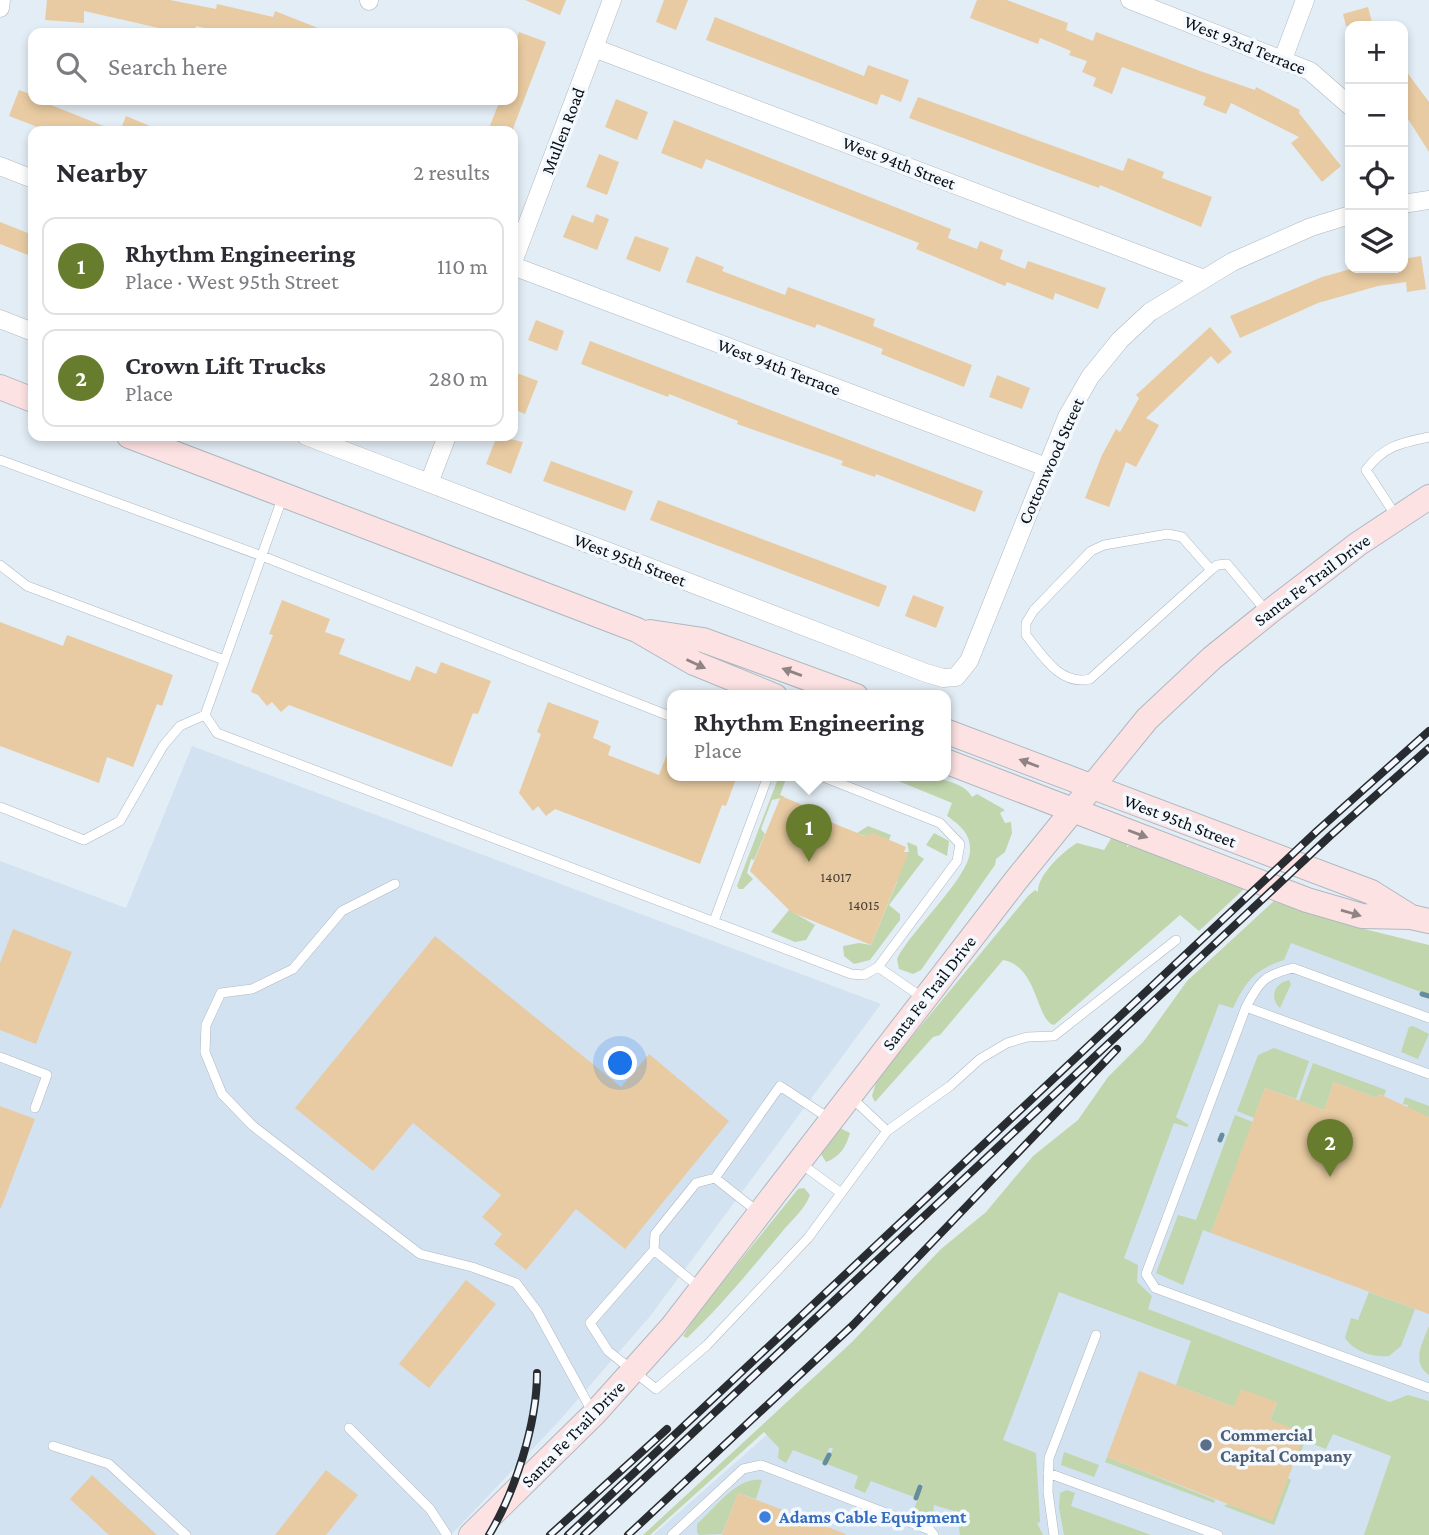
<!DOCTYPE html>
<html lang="en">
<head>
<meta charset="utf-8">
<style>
  :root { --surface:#fff; --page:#f2f2f3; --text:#2b2b33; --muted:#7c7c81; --line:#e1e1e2; --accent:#677c2c }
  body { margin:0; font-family:"Crimson Pro",serif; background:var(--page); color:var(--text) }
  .controls { position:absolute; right:21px; top:21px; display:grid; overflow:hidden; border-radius:14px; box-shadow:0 4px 10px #0003 }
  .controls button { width:63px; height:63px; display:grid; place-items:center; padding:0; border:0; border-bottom:2px solid var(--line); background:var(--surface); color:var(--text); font:35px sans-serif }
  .you { position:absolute; left:621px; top:1064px; width:24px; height:24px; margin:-18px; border:5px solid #fff; border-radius:50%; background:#1a73e8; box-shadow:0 0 0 10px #1a73e833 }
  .badge { display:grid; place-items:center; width:46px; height:46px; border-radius:50%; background:var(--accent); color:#fff; font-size:23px; font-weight:700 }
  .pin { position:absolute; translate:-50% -58px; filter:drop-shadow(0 2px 4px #0008) }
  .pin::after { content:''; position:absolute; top:37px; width:24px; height:21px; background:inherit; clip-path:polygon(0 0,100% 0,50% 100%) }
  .popup { position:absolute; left:667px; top:690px; width:284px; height:91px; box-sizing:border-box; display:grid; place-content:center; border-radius:14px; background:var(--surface); filter:drop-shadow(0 2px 5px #0005); font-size:23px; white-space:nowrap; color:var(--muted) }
  .popup b { font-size:26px; color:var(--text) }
  .popup::after { content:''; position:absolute; left:50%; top:100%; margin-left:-14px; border:14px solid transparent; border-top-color:var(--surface) }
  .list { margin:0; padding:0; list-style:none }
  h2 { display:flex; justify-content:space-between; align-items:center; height:91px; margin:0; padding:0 28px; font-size:30px }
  h2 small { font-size:23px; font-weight:400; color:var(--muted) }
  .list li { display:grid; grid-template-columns:46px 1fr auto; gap:21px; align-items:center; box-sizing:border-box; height:98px; margin:0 14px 14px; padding:0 14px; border:2px solid var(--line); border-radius:14px }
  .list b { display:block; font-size:26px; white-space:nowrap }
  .list p { margin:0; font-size:23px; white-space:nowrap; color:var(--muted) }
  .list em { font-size:23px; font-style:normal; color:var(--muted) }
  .icon { flex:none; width:38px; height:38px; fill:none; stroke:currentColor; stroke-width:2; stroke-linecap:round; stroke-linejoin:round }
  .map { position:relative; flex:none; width:1429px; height:1535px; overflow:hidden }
  .search { position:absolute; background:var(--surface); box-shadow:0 4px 10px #0003; left:28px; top:28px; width:490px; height:77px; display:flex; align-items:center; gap:18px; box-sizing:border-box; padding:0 24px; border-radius:14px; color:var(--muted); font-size:26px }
  .panel { position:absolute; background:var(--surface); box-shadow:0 4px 10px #0003; left:28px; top:126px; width:490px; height:315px; border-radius:14px }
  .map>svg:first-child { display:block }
</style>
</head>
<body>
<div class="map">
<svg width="1429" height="1535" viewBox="0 0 1429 1535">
  <rect width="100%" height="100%" fill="#e3edf5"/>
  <path fill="#d2e2f0" d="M192,746L881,1004L651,1315L559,1421L451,1535H0V861L126,908Z
    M1287,922L1429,962V1535H653L843,1368Z"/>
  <path fill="#c1d6ad" d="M779,776H787L780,795L785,797L772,800L761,829L765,834L754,860L751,859L747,873L753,879L743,889H739L737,886Z
    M886,776C910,776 961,775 972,797L977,794L1005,810L1000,813L1005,823L1011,822L1012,833L1005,852L996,859L995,865L921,970L913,974L899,969L897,959C911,930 969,878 970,851C971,834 960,825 947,816L952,803Z
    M868,826L891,835L888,842L872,834L869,837L857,833Z
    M934,833L949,841L947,856L926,845Z
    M1112,837L1127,844V847L1131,845L1212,878L1245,888L1199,931L1180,915L1054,1025C1036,1021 1038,966 1003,960L940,1035L933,1037L875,1102L872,1096L877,1079L1028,896L1035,890L1038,892C1037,876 1062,852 1077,843L1104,850Z
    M907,842L917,846L918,855L924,859L889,905L900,914V920L870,960L854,964L844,956L843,946L859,943L871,945L897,882L894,880L905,852H909Z
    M1275,900L1344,924L1429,945V995L1291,943L1284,960C1255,969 1246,981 1233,1008L1219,1004L1176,1117L1189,1125L1187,1127L1174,1123L1124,1258L1138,1265L1137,1282L1152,1296L1148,1309L1390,1402L1408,1395L1429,1401V1535H1364L1391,1456L1333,1434L1326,1449L1305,1441L1297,1463L1294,1462L1304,1434L1270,1420L1277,1403L1234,1407L1176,1385L1191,1341L1059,1292L1003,1440L1036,1453L1040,1522L1037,1523L1043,1535H960L957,1512L934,1505L933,1512L927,1516L913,1511L923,1487L922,1483L914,1497L871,1481L865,1493L854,1488L858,1476L827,1464L833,1448H829L824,1462L793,1450L786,1463L778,1458L779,1448L764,1432L650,1535H643L852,1342L941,1249L986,1212L1033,1156L1078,1120L1108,1077L1144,1041L1187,981Z
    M789,910L815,925L806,940L795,942L771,932Z
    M1289,980L1291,984L1280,1008C1269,998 1274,983 1289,980Z
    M1413,1026L1429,1034L1418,1059L1401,1052L1409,1027Z
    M1274,1048L1309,1061L1296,1099L1265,1088L1254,1118L1237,1111L1258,1055Z
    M1313,1063L1386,1090L1384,1096L1379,1094L1377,1098L1334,1082L1324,1110L1299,1101Z
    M1405,1097L1429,1106V1117L1407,1109L1408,1105L1403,1104Z
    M1235,1115L1253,1122L1211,1233L1203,1230L1183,1285L1156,1273L1178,1215L1196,1220Z
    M840,1128L850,1133C846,1147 840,1157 826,1162L821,1154Z
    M804,1188L810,1195C804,1211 792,1219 781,1233C751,1269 722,1305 687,1338L683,1336L696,1315L798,1189Z
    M1369,1292L1415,1309L1401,1346L1389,1356C1373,1358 1353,1351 1345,1338L1351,1318L1358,1320Z
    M1429,1326V1375C1411,1362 1422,1344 1429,1326Z
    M1064,1452L1099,1465L1094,1477L1061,1465Z
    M1107,1457L1215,1500L1214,1503L1105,1462Z
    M1288,1478L1291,1480L1274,1525L1224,1506L1228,1504L1272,1520Z
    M762,1480L756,1499L738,1493L722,1534L699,1535L697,1532V1524C715,1508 737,1476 762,1480Z
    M1067,1490L1075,1493L1071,1506L1151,1535H1064L1059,1508L1060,1493Z"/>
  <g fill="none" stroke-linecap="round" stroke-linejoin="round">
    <path stroke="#658e9a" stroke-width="5" d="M1422,994L1429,996
      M1220,1140L1222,1135
      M825,1463L829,1455
      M916,1498L920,1487"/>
  </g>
  <path fill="#e8cba2" d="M47,0H170L216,9L217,4L273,17L275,11L328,32L227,33L196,26L194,33H181L84,11V23L45,20Z
    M525,0H566L560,15Z
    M664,0H688L676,30L656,22Z
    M977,0H1007L1068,23L1066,30L1093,41L1096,32L1200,71L1255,90L1256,87L1300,110L1299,113L1341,166L1322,182L1291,143L1299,137L1231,103L1226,114L1203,105L1206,97L1122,67L1112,94L1093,86L1096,78L1082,72L1087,61L1069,55L1071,51L1040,38L1038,44L970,18Z
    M1368,7L1373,26H1346L1343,14Z
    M715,17L864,76L868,65L909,80L901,102L881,94L877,105L706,40Z
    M519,32L546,42L512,131H488L500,100H513V49Z
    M1403,67L1429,102V152L1403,111Z
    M19,90L33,95V100H53L51,105L116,131H48L9,116Z
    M918,97L1123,171L1128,158L1164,172L1162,178L1212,197L1201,227L1100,185L1099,188L909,118Z
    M616,99L648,112L637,140L605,127Z
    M126,116L162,131H120Z
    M674,120L951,229L948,238L977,249L980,241L1003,250L1000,259L1025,269L1028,261L1106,288L1098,309L1055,293L1053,300L1007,282L1005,286L916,249L919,243L706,159L702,169L661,153Z
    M599,154L619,162L607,195L586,187Z
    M596,214L609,219L597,250L563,237L572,215L593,223Z
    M0,222L33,235V257L0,244Z
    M635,236L669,248L660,272L626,259Z
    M696,256L724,267L722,271L785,295L788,287L875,319L873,326L972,365L964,387L881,354L883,349L817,324L815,328L686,282Z
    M1421,256L1426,289L1407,292L1406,282L1378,286L1318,303L1240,338L1230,316L1322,277L1354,268H1403V259Z
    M536,320L564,331L557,351L528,340Z
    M1210,327L1232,352L1218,364L1211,356L1146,418L1159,425L1136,467L1126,462L1109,507L1085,498L1102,455L1116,429L1120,432L1139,398L1136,395Z
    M590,341L983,491L975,512L876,474L875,477L841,465L843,461L737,424L738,421L669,394L668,397L581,364Z
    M517,373L538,381L525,414L513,409V383Z
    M997,375L1030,388L1022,409L989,397Z
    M497,436L523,442L511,474L486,464Z
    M551,461L633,491L625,511L543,481Z
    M658,500L887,586L879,607L650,520Z
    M913,595L944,607L936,628L905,616Z
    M282,600L330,619L325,632L345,639L339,654L410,681L416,666L436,674L441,662L491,681L478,714L473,713L452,767L289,705L281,712L272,702L267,706L258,695L251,692L273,635L269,634Z
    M0,622L63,646L67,635L173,675L162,706L157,704L133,767L107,757L99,783L0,746Z
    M548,702L599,721L593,738L611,746L608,755L659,775L671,744L673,776H737L726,806L722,805L700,864L555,809L546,816L538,806L533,811L519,793L541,734L537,732Z
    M781,796L812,809L814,815L840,826L865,836L873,833L906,847L904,852L908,854L871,945L791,912L750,871Z
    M13,929L72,952L36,1044L0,1030V963Z
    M435,936L621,1087L649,1054L729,1121L625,1249L576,1209L526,1270L494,1244L502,1234L482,1217L501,1195L413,1123L373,1171L295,1108Z
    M1334,1082L1377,1098L1379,1094L1429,1117V1314L1211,1233L1265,1088L1324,1110Z
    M0,1106L35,1119L1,1208H0Z
    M466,1280L496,1304L429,1388L399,1364Z
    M1139,1371L1234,1407L1241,1389L1277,1402L1270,1420L1305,1433L1272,1521L1107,1457Z
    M326,1470L358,1495L326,1535H275Z
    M92,1475L157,1535H109L70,1499Z
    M738,1493L846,1534L845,1535H722Z"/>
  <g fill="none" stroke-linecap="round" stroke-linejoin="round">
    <defs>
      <path id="lane" d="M0,460L262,556L672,717
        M1396,516L1366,470C1384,446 1400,443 1429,437
        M0,565L27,586L224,660
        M1211,570L1182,537L1168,534L1104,545L1091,551L1034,610L1026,623V635C1042,655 1060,686 1090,679L1211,570L1217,565L1227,564L1267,612
        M205,715L283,496
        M0,807L84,840L120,821L163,746L180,726L205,715L217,733L851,974L864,975L878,967L957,861L960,844L940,823L821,776
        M395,884L342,911L293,969L252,989L221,993L206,1025L205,1052L222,1094L253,1126L420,1254L472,1267L516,1283L537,1311L593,1413
        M714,921L768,776
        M878,967L923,998
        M1246,1007C1259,982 1264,975 1293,968L1429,1018
        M0,1057L47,1075L35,1108
        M1429,1074L1246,1007L1146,1274L1155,1288L1429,1388
        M887,1131L950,1086L980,1059L1007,1043L1027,1037L1054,1036L1176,940
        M800,1163L841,1193
        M715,1178L780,1086L830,1119
        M758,1212L715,1178L696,1183L655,1234L654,1250L590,1323L608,1351L656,1389L707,1345L808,1238L887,1131L852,1098
        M654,1250L699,1287
        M349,1428L430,1509L447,1535
        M53,1446L109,1464L186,1535
        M1048,1473L1218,1535
        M672,1535L743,1469L761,1465L930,1530L934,1535
        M1054,1535L1048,1492L1049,1458L1096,1335"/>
      <path id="street" d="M369,0V1
        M1130,0L1310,71L1350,106
        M0,8L1,0
        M594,48L1204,279
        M1283,59L1305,0
        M0,166L33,179
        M1403,204L1429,200
        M513,262L612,0
        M513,266L1046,467
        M0,319L33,332
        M306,436L926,673L943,678L956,677L969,661L1067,417L1090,377L1120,340L1150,312L1232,262L1311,227L1350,215
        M429,483L447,436"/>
      <path id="secondary" d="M0,387L33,400
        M129,436L637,630L694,663L775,696
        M650,632L703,640L856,696
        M945,731L1371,892L1411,917
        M945,761L1307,900L1362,916L1411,917L1429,921
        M471,1535L594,1414L672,1327L1017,879L1147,719L1212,658L1268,613L1358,544L1429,497"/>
    </defs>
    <use href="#lane" stroke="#afb8c0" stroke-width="10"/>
    <use href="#street" stroke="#afb8c0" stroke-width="19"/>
    <use href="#secondary" stroke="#afb8c0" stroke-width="26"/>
    <use href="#lane" stroke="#fff" stroke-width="9"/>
    <use href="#street" stroke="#fff" stroke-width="18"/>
    <use href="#secondary" stroke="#fde2e3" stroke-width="24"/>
    <defs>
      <path id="rail" d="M489,1535C515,1492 537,1424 537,1373
        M550,1535L667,1429
        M568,1535L1317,831L1429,731
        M584,1535L1330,836L1429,748
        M628,1535L853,1325L1117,1049"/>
    </defs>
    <use href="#rail" stroke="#282c30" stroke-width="8"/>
    <use href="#rail" stroke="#f3f9ff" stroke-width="5" stroke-dasharray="16" stroke-linecap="butt"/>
  </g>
  <defs><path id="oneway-solid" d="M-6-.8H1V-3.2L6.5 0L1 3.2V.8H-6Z" transform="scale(1.75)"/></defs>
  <g fill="#908384">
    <use href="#oneway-solid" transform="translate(696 664) rotate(25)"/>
    <use href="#oneway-solid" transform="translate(792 672) rotate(-160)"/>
    <use href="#oneway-solid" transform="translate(1029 763) rotate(-159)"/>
    <use href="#oneway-solid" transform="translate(1138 834) rotate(21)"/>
    <use href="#oneway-solid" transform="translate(1351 913) rotate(16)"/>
  </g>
  <circle fill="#5c6f8a" stroke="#f3f9ff" stroke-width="2.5" cx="1206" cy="1445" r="7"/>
  <circle fill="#3f7fe0" stroke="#f3f9ff" stroke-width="2.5" cx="765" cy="1517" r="7"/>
  <g text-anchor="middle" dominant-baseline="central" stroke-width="7" stroke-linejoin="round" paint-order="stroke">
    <g font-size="14" fill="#423d35">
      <text x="836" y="877">14017</text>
      <text x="864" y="905">14015</text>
    </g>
    <g font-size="18" fill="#0b0e11" stroke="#f3f9ff">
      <text transform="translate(1245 45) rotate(22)">West 93rd Terrace</text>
      <text transform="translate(563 131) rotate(-69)">Mullen Road</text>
      <text transform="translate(899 163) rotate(21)">West 94th Street</text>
      <text transform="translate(779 367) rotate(21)">West 94th Terrace</text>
      <text transform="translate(1051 461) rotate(-66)">Cottonwood Street</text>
      <text transform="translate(630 560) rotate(21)">West 95th Street</text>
      <text transform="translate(1312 580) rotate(-37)">Santa Fe Trail Drive</text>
      <text transform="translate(1180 821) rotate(21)">West 95th Street</text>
      <text transform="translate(929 993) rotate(-52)">Santa Fe Trail Drive</text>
      <text transform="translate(573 1434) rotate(-46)">Santa Fe Trail Drive</text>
    </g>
    <g font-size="18" font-weight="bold" fill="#4e5e75" stroke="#f3f9ff" text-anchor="start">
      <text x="1220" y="1435">Commercial<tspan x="1220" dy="21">Capital Company</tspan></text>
    </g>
    <g font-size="18" font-weight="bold" fill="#366cbe" stroke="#f3f9ff" text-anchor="start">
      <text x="779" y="1517">Adams Cable Equipment</text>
    </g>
  </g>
</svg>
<div class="controls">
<button>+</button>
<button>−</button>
<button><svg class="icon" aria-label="locate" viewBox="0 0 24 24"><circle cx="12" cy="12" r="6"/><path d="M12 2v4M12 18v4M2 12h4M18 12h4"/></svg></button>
<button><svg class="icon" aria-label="layers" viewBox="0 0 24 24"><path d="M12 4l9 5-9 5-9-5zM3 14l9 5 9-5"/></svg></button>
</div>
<div class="you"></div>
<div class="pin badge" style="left:809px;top:862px">1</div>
<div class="popup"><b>Rhythm Engineering</b>Place</div>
<div class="pin badge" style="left:1330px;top:1177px">2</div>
<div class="search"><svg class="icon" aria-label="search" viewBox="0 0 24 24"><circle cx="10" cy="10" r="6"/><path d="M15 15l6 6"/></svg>Search here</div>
<section class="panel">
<h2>Nearby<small>2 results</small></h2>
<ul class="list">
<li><span class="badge">1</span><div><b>Rhythm Engineering</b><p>Place · West 95th Street</p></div><em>110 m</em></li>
<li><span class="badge">2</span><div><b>Crown Lift Trucks</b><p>Place</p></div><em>280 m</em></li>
</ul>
</section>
</div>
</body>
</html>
